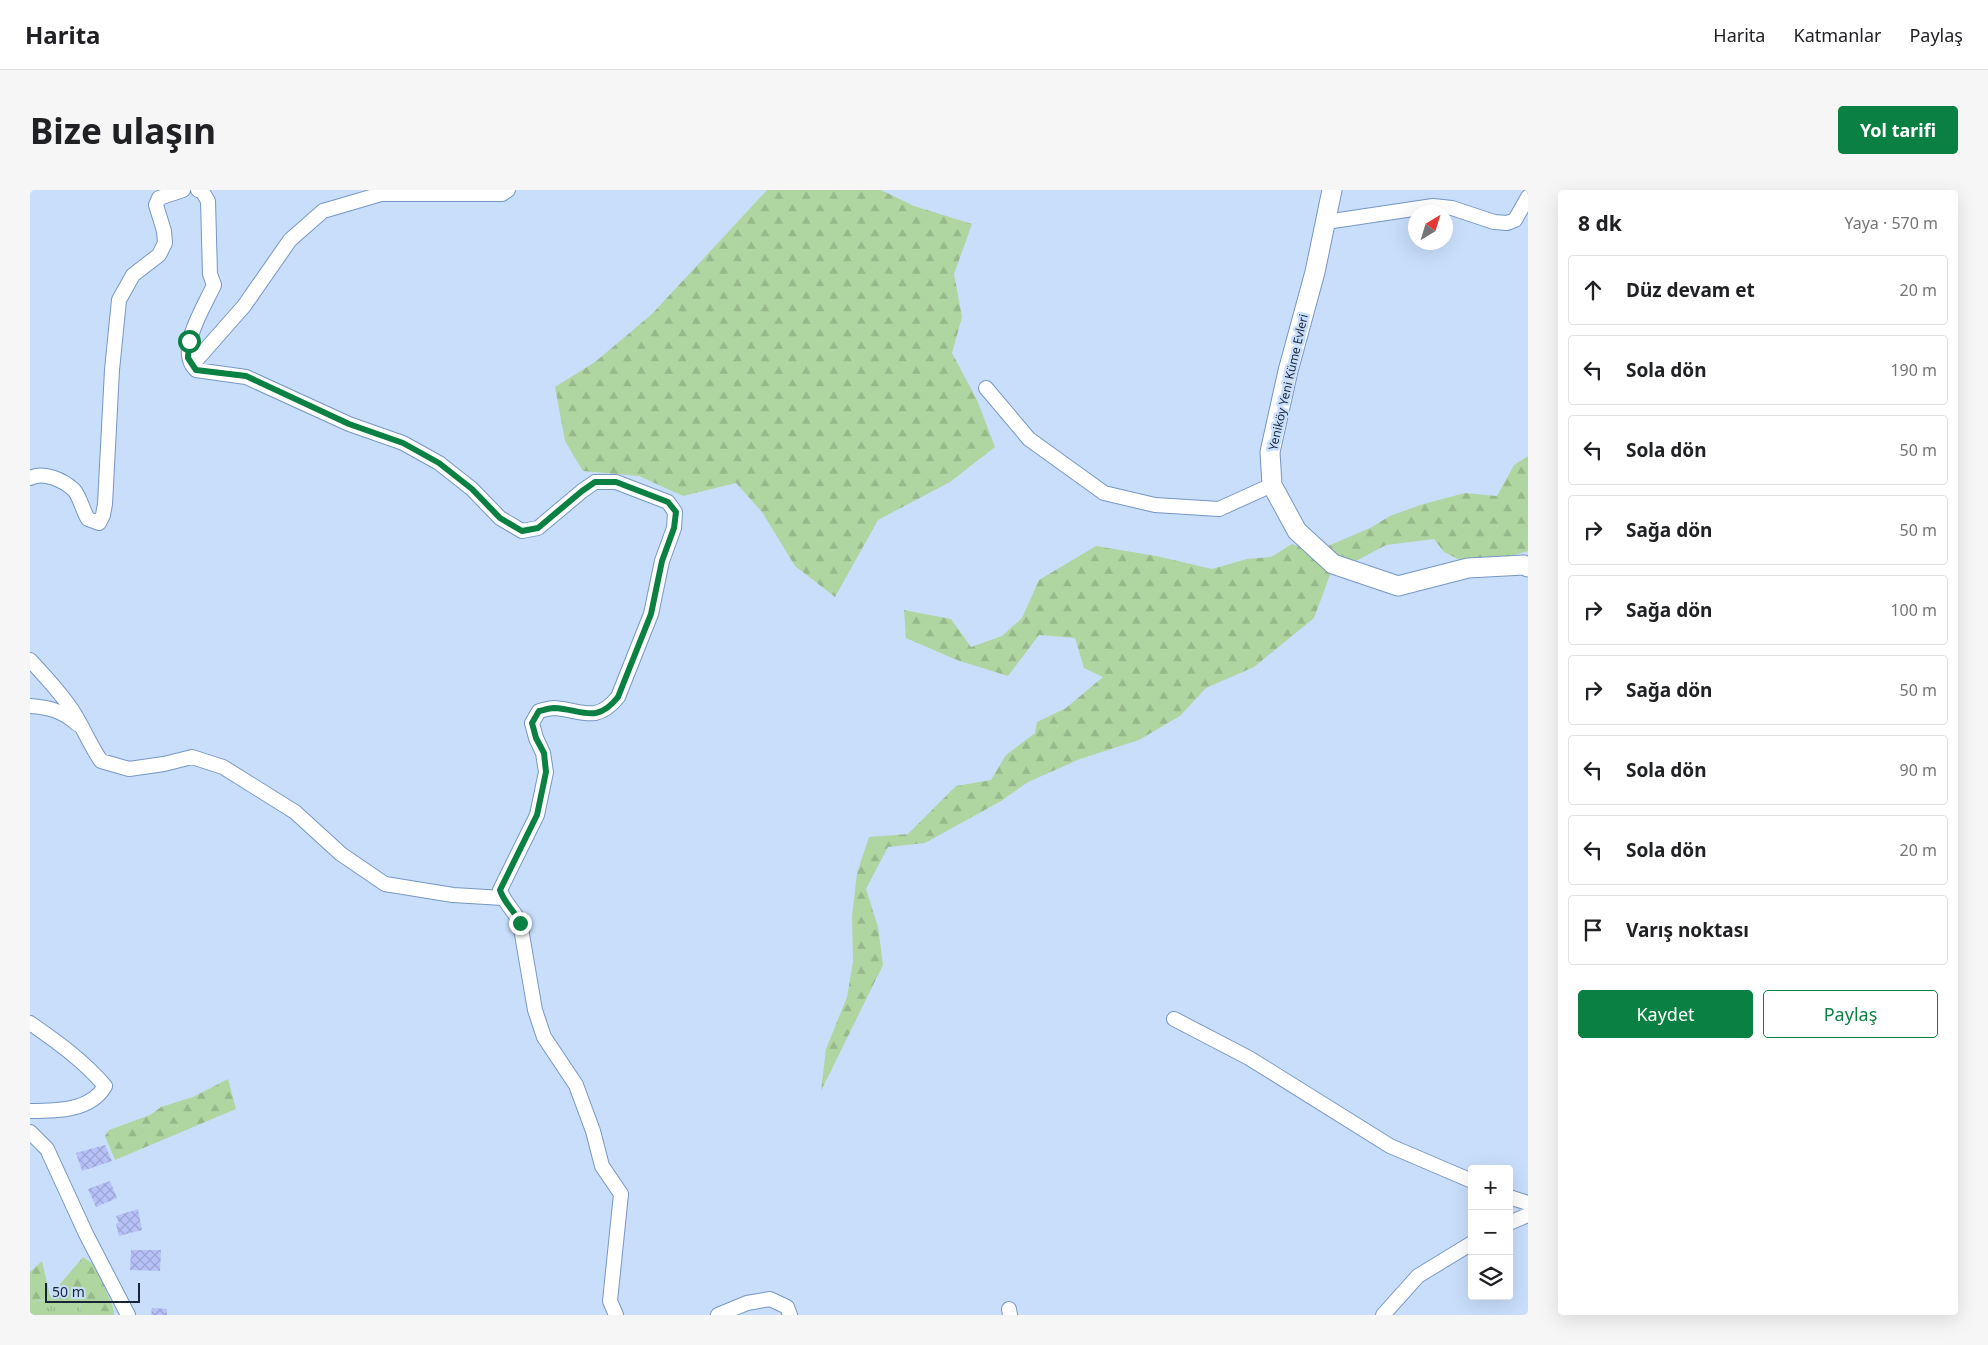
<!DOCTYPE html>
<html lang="tr">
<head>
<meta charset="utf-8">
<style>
  :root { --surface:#fff; --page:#f6f6f6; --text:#202124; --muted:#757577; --line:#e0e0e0; --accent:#0b8043 }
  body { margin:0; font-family:"Noto Sans",sans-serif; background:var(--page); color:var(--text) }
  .controls { position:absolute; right:15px; bottom:15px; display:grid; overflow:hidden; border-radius:5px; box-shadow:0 5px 20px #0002 }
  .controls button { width:45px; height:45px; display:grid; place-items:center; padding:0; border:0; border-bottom:1px solid var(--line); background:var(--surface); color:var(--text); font:25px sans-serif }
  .compass { position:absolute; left:1378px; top:15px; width:45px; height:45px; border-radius:50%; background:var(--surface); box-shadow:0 5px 20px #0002; rotate:38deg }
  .scale { position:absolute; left:15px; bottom:12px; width:95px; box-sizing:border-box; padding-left:5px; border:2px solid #172436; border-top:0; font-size:14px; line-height:18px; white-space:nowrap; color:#172436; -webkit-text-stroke:4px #c8defb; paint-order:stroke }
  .stop { position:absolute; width:15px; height:15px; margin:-11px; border:4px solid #0b8043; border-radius:50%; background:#fff }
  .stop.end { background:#0b8043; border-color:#fff; box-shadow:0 1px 5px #0008 }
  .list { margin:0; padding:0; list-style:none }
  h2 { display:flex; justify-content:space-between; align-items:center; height:65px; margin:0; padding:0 20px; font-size:21px }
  h2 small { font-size:16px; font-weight:400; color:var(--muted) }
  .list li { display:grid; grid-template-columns:32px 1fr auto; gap:15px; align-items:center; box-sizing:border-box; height:70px; margin:0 10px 10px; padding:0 10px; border:1px solid var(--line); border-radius:5px }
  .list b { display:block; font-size:19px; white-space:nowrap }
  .list em { font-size:16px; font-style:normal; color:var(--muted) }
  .actions { display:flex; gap:10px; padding:15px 20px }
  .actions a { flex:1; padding:11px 0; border:1px solid var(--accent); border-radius:5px; text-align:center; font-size:18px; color:var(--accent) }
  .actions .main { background:var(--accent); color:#fff }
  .icon { flex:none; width:28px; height:28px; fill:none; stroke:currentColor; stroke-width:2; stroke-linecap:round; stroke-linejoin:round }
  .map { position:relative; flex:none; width:1498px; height:1125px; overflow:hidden; border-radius:5px }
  header { display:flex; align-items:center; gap:30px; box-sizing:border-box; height:70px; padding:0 25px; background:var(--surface); border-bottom:1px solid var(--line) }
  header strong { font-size:24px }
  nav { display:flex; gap:28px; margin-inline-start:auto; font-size:18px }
  .intro { display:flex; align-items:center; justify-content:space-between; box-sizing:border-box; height:120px; padding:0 30px }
  h1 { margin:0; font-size:35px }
  .button { padding:12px 22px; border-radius:5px; background:var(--accent); color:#fff; font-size:18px; font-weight:700 }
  main { display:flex; gap:30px; padding:0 30px }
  aside { flex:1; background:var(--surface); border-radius:5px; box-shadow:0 5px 20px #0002 }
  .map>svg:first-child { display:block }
</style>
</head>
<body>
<header>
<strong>Harita</strong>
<nav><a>Harita</a><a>Katmanlar</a><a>Paylaş</a></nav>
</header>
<div class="intro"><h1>Bize ulaşın</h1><a class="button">Yol tarifi</a></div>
<main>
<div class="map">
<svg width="1498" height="1125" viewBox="0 0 1498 1125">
  <defs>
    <pattern id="grass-tufts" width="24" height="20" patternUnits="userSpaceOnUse" patternTransform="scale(1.25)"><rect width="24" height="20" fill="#afd6a0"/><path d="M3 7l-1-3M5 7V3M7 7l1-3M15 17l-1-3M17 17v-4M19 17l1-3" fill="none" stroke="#96b88a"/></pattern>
    <pattern id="forest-firs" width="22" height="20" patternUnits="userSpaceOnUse" patternTransform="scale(1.25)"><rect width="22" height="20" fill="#afd6a0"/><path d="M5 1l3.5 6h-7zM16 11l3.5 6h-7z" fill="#96b88a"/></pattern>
    <pattern id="building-cross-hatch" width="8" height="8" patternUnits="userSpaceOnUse" patternTransform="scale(1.25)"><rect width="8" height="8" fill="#b7c0f7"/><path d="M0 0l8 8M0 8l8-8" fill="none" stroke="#9da5d4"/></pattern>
  </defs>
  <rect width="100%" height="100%" fill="#c8defb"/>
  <path fill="url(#grass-tufts)" d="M50,1105L51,1125H0V1112Z"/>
  <path fill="url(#forest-firs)" d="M737,0H851L884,16L942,34L924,84L932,127L922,163L947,210L965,257L920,292L848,330L805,407L765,376L732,322L706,293L653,306L609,286L553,281L535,251L525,197L565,172L622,124Z
    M1498,266V361L1444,377L1414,362L1404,349L1356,355L1300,385L1284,428L1224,477L1176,498L1150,526L1109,550L1050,569L998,592L971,611L895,653L858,657L836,699L848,737L853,775L791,901L796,859L817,807L823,772L822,726L827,683L839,647L878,644L926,596L961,590L976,565L1005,543L1007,532L1036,518L1073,487L1054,478L1045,448L1009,445L978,486L927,470L876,448L874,420L921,429L941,457L972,446L992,428L1009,390L1066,356L1126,366L1182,379L1217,369L1241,367L1262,354L1284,362L1340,338L1360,326L1390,315L1435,303L1467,306L1484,275Z
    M198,889L206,919L85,970L75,946L79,940L120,925L131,917L163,907Z
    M53,1067L66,1076L83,1117L84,1125H51L50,1105L33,1118L16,1109L0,1112V1082L12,1071L20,1106Z"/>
  <path fill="url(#building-cross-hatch)" d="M75,955L82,971L52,981L46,963Z
    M80,991L87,1008L66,1017L58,999Z
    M108,1019L112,1040L89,1046L86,1034L89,1033L86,1026Z
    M101,1060H131L130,1081L100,1080Z
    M122,1118L137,1119V1125H121Z"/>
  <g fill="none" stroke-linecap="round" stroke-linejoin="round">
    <defs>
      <path id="street" d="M478,0L472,4H351L293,21L260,50L214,116L162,175L166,180L216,187L319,234L373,253L409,273L442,299L470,328L492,341L508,338L552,301L565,292H586L638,312L645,322L644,338L632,371L621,424L588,507C566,534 552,520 524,518C519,518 514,520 509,521L502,533L506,548L513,563L516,582L507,625L470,700C474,713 485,721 490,733L505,820L514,847L546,895L563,941L572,976L591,1004L580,1111L586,1125
        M1296,32L1403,16L1422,18L1464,32L1477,33L1485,30L1498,7
        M162,175C150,154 174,117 184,95L180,84L178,11L172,1L168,0
        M956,198L999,249L1074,303L1125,315L1189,319L1242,295
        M0,288C14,281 33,290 44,300C50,307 53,321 58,329L69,333L73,325L75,314L82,180L89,110L103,85L129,65L135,53L134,41L126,15L129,8L153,0
        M0,470C15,486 30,502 42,520C53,537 60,555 71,571L99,579L134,574L162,567L193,577L265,622L311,664L355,694L423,705L473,708
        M0,516C18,517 33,521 47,534
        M1144,829L1219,868L1360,956L1442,991
        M0,833C26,851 54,871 75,896C61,921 26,921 0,921
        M0,942L17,959L56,1044L98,1125
        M1479,1007L1498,1013
        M1479,1033L1498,1025
        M979,1119L980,1125
        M688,1125L717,1113L740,1109L757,1117L760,1125
        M1353,1125L1388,1086L1442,1053"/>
      <path id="secondary" d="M1302,0L1285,82L1258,181L1240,262L1242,295L1267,341L1303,374L1368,396L1438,378L1494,375L1498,377"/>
    </defs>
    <use href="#street" stroke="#7697c5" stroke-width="16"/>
    <use href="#secondary" stroke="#7697c5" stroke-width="21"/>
    <use href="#street" stroke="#fff" stroke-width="14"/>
    <use href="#secondary" stroke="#fff" stroke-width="19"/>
  </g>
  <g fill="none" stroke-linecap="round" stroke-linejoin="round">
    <path stroke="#0b8043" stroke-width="6" d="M159,151L158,168L166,180L216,186L319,234L373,253L409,273L442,299L470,328L492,341L508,338L552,301L565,292H586L638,312L646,322L644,338L632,371L621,424L588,507C566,535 552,519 524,518C519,518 514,520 509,521L502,533L506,548L514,563L516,582L507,625L470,700C474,713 485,721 490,733"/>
  </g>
  <g text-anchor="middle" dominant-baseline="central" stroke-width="5" stroke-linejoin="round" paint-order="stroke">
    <g font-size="12" fill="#172436" stroke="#c8defb">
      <text transform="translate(1258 192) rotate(-77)">Yeniköy Yeni Küme Evleri</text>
    </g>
  </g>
</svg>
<div class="controls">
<button>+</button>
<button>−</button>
<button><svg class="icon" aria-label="layers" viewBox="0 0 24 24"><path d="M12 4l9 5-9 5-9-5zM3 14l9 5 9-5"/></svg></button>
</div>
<svg class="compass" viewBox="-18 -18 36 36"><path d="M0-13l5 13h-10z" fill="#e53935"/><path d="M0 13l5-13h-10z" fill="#757577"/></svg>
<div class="scale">50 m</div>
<div class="stop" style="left:159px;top:151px"></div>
<div class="stop end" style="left:490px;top:733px"></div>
</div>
<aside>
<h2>8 dk<small>Yaya · 570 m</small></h2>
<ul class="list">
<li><svg class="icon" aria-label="ahead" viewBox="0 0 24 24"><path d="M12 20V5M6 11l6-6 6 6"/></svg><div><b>Düz devam et</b></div><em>20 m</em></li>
<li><svg class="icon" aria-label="left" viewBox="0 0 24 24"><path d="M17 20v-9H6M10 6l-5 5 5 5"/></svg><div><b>Sola dön</b></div><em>190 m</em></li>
<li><svg class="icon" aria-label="left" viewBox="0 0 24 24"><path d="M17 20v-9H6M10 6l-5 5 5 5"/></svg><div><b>Sola dön</b></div><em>50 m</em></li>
<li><svg class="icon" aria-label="right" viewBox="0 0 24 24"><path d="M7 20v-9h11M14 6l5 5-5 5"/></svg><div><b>Sağa dön</b></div><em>50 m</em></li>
<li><svg class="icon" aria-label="right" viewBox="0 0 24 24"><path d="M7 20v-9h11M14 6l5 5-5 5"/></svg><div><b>Sağa dön</b></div><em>100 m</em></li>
<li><svg class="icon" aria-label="right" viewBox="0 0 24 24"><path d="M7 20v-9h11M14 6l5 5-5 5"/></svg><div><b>Sağa dön</b></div><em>50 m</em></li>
<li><svg class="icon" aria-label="left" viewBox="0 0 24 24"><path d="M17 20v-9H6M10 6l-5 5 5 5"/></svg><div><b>Sola dön</b></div><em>90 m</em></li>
<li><svg class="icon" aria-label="left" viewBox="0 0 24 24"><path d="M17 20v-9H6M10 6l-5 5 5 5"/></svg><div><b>Sola dön</b></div><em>20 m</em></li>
<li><svg class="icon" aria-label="arrive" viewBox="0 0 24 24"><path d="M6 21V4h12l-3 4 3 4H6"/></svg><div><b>Varış noktası</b></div></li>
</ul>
<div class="actions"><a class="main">Kaydet</a><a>Paylaş</a></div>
</aside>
</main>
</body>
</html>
